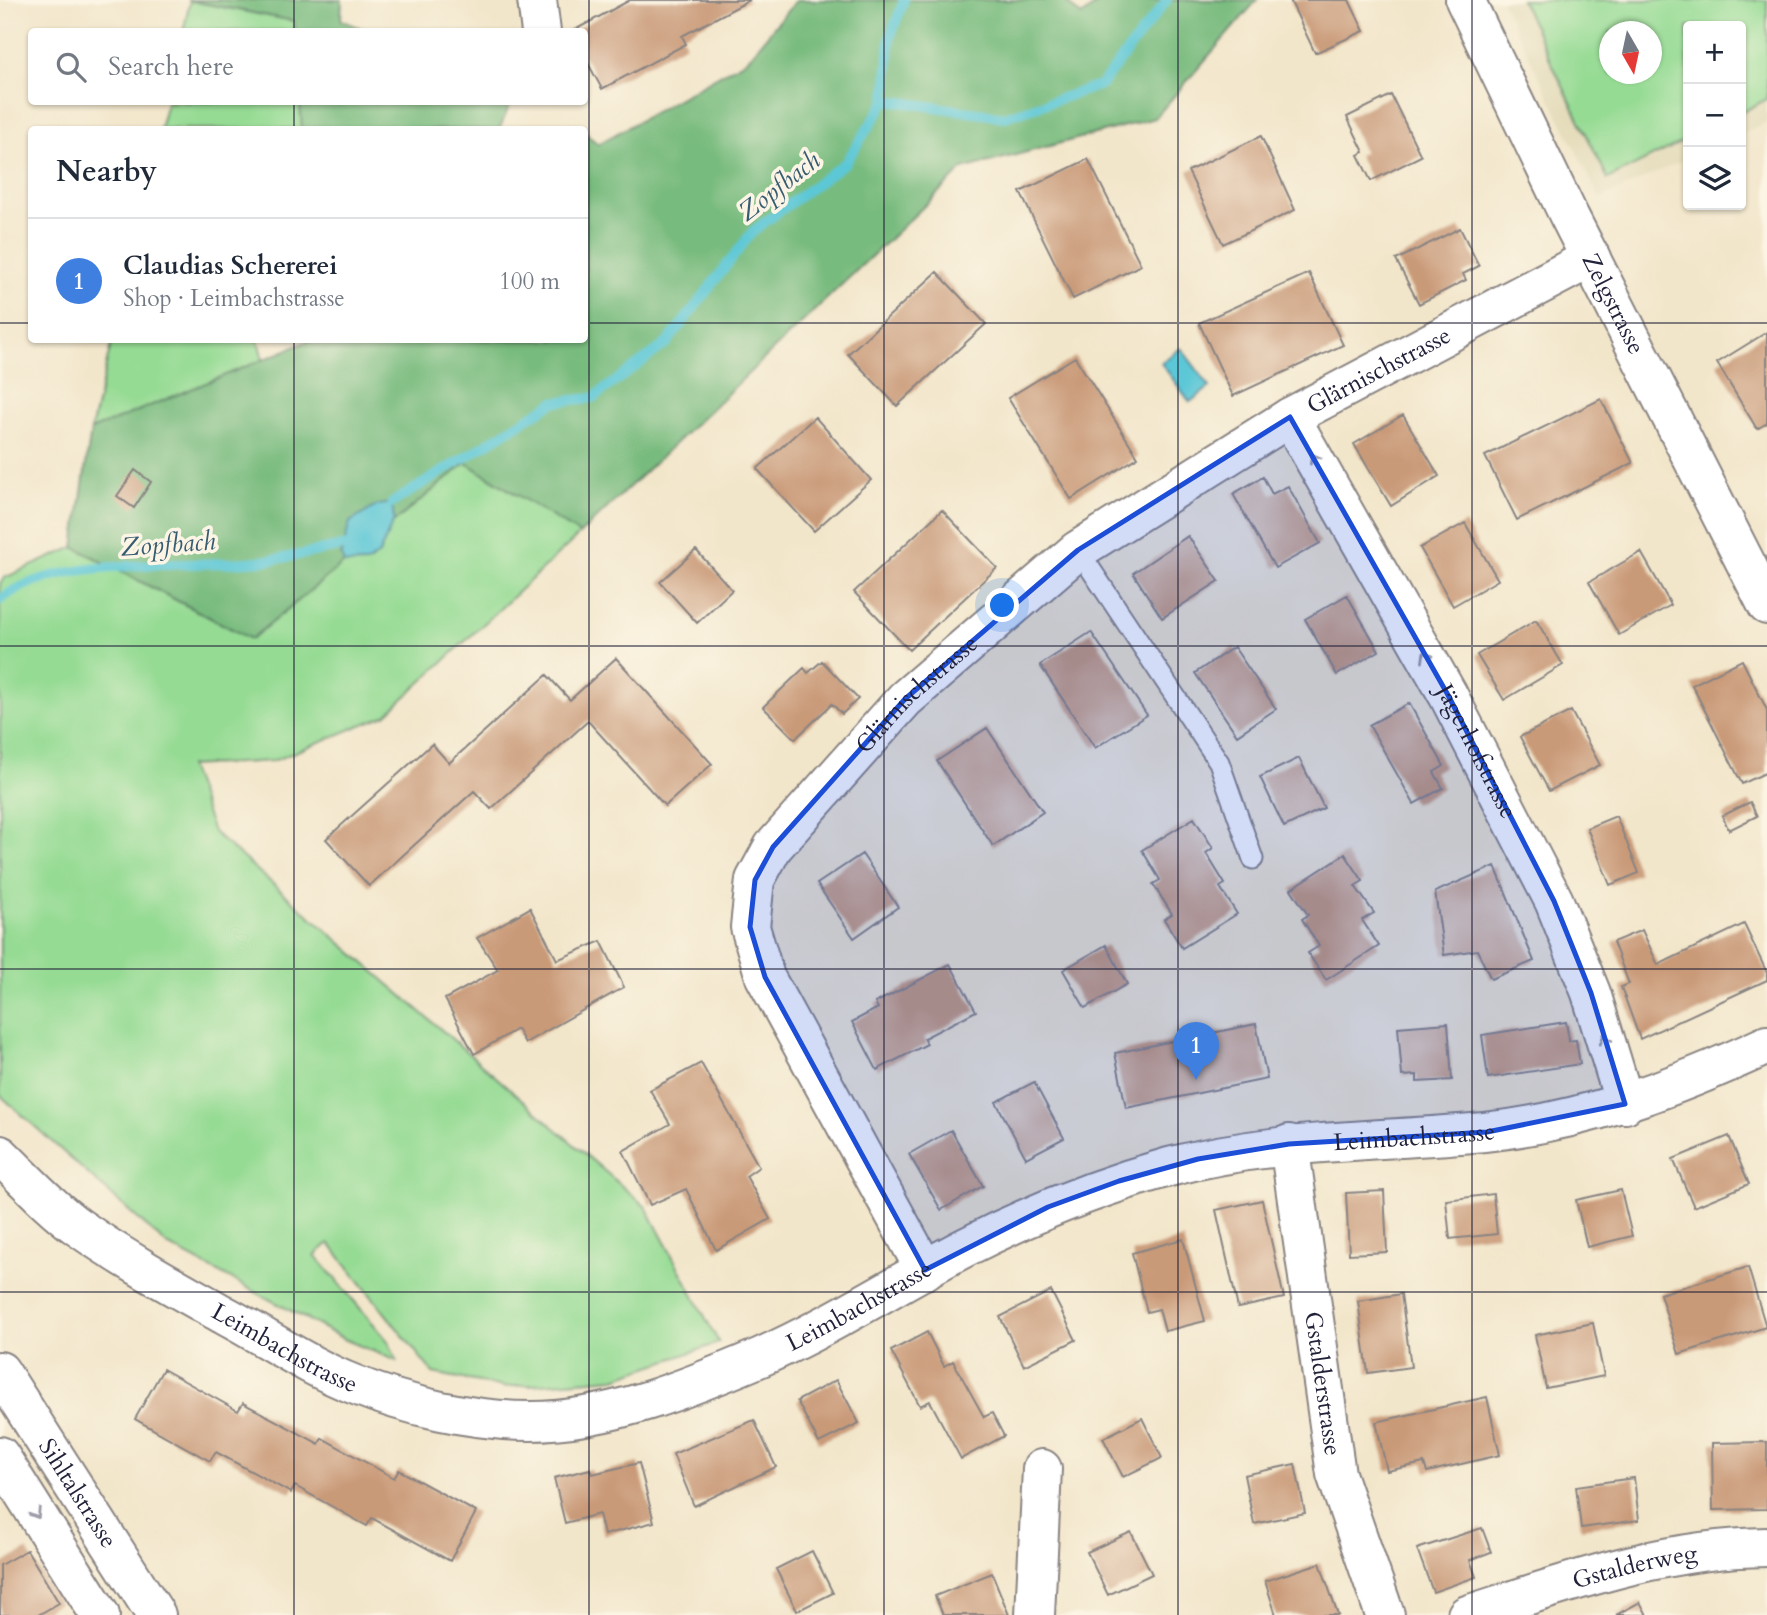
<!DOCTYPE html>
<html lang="en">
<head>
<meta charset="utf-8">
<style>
  :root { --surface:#fff; --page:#f2f2f3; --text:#1f2937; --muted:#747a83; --line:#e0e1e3; --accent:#d93025 }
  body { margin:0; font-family:Cardo,serif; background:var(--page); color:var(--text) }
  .controls { position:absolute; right:21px; top:21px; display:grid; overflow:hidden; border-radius:7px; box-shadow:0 2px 5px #0004 }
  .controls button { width:63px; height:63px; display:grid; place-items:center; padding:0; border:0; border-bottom:2px solid var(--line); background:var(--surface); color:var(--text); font:35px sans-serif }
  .compass { position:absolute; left:1599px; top:21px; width:63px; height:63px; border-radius:50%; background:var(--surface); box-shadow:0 2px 5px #0004; rotate:171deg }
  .you { position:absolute; left:1003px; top:606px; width:24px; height:24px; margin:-18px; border:5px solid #fff; border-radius:50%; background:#1a73e8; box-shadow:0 0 0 10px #1a73e833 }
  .badge { display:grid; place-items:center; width:46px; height:46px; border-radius:50%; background:var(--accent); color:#fff; font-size:23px; font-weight:700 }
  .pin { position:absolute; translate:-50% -58px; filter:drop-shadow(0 2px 4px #0008) }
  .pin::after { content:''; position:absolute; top:37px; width:24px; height:21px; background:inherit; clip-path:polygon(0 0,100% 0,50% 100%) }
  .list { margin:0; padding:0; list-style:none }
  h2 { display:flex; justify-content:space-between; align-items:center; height:91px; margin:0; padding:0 28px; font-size:30px }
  h2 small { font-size:23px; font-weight:400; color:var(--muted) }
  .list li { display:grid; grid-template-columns:46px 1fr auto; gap:21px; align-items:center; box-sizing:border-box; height:126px; padding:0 28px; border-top:2px solid var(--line) }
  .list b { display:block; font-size:26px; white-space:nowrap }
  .list p { margin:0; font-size:23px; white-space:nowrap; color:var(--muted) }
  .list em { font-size:23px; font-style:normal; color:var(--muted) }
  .icon { flex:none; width:38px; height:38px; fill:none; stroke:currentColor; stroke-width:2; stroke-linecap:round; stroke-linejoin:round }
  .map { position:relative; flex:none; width:1767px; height:1615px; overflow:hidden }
  .search { position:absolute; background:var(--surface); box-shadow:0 2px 5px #0004; left:28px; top:28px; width:560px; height:77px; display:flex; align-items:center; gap:18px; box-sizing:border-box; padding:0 24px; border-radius:7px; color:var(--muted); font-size:26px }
  .panel { position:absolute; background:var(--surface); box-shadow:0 2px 5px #0004; left:28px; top:126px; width:560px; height:217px; border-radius:7px }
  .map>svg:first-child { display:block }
</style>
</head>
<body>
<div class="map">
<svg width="1767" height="1615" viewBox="0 0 1767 1615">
  <rect width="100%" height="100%" fill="#fcf5e5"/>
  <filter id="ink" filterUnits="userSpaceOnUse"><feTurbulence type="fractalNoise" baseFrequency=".0143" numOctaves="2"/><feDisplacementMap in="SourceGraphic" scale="14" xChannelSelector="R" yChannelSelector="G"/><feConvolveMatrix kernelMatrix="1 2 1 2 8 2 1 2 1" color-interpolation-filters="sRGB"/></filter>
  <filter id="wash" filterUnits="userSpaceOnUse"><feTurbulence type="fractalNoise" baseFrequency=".00686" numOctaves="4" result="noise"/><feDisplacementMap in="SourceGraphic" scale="28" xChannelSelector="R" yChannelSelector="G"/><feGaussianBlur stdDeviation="1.57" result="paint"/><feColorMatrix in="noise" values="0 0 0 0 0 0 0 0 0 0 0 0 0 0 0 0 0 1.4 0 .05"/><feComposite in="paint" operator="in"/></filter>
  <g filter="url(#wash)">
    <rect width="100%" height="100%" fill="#f2e6ca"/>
    <path fill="#e4dbba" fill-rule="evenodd" d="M1501,0H1767V122L1741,134V26H1688V158L1600,199ZM1610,32H1652V74H1610Z"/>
    <path fill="#96db94" stroke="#5c7e68" stroke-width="2" fill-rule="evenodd" d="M1521,0H1767V99L1741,113V26H1688V139L1608,179ZM1610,32H1652V74H1610Z
      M190,1L294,21L295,31L183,32Z
      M167,102H300L302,129H160Z
      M112,340H258L263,360L91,430Z
      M466,463L580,534L386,715L273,761L189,766L213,832L646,1207L719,1343L615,1378L504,1387L433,1373L329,1243L315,1255L388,1341L397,1361L344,1339L167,1245L0,1095V583L4,578L74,547L251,639Z"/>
    <path fill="#78bb7e" stroke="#4d6e5c" stroke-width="2" d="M187,0H342L341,20L368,31H295L294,21Z
      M796,0H1065L1081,16L1102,0H1257L1155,118L963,169L580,534L466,463L251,639L74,547L91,430L311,340H584L585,133L598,144L748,59Z
      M300,102H511L499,130L302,129Z"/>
    <path fill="#5cc7d6" stroke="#3f7488" stroke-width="2" d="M1181,348L1210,387L1190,402L1161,363Z
      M392,503L394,520L379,554L367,563L344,564L341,555L350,522L378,505Z"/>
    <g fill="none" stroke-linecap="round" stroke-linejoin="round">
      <path stroke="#5cc7d6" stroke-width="10" d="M886,100L890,38L904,0
        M392,503L554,402L593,398L667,343L753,231L846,162L886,100L1005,117L1101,85L1167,0
        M0,600C59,552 195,570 269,560C293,557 318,551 343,546"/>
    </g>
    <g id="blocks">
      <path fill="#c99a78" d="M630,0H750L682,36L686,44L602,89L584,56V32H571Z
        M1290,0H1349L1364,31L1315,53Z
        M1391,95L1421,156L1371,181L1358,155L1364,152L1347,117Z
        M1261,136L1295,210L1223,244L1188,171Z
        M1088,159L1141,265L1073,299L1020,192Z
        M1460,228L1479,266L1463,274L1466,280L1419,304L1396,260Z
        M937,272L986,324L897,406L848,354Z
        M1309,273L1343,345L1233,396L1199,323Z
        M1767,332V423L1757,429L1717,363Z
        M1075,357L1138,457L1071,499L1008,398Z
        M1601,399L1633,463L1517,520L1485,456Z
        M1403,415L1439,476L1391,506L1354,444Z
        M815,417L871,480L814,531L757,469Z
        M135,470L151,482L134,508L117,496Z
        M1263,477L1272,494L1288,486L1320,543L1275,568L1233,494Z
        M942,510L997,568L909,650L854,592Z
        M1465,523L1498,580L1453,606L1420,548Z
        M1188,536L1219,581L1162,618L1133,573Z
        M696,550L732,590L697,623L660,582Z
        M1641,552L1671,605L1619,635L1589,582Z
        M1347,595L1379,651L1337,675L1305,619Z
        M1536,620L1563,665L1504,700L1477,655Z
        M1091,632L1147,715L1095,748L1040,665Z
        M1234,647L1276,709L1237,735L1195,673Z
        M616,658L712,764L665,806L588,721L491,809L474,791L369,886L326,839L432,744L449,763L547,675L570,700Z
        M1742,660L1767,710V772L1742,784L1692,685Z
        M822,661L858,699L842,714L832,704L795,739L763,707L804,668L808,673Z
        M1409,703L1444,766L1434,772L1443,788L1414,804L1369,725Z
        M1571,711L1600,765L1549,791L1520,737Z
        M987,728L1043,812L993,846L937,761Z
        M1299,758L1324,808L1284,827L1260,777Z
        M1750,802L1757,816L1729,830L1722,816Z
        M1616,816L1639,873L1610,885L1587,828Z
        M1194,818L1213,848L1206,853L1225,884L1220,887L1237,914L1182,948L1164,919L1172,914L1153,884L1160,880L1142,850Z
        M862,854L898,907L854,938L817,884Z
        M1345,854L1363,881L1355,886L1374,913L1362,920L1379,946L1326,980L1308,953L1319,946L1302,919L1308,915L1291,889Z
        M1495,866L1534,961L1491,979L1477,950L1444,955L1435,892Z
        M530,908L557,960L601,941L624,987L525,1043L517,1029L474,1054L445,999L498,970L477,938Z
        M1744,924L1767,973V980L1640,1039L1621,987L1629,984L1613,942L1642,930L1658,965Z
        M1106,945L1127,984L1085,1008L1063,970Z
        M950,964L976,1011L924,1038L927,1044L877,1070L852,1022L878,1008L875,1003Z
        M1566,1022L1569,1041L1576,1040L1580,1064L1488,1078L1482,1035Z
        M1448,1023L1452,1080L1417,1082V1075L1402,1076L1398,1027Z
        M1256,1024L1267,1079L1126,1108L1115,1053Z
        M701,1063L759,1167L746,1176L770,1219L716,1250L686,1189L650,1205L623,1151L670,1124L650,1090Z
        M1034,1082L1064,1138L1026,1158L996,1102Z
        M951,1130L983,1186L941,1210L909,1154Z
        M1729,1136L1749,1184L1694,1207L1673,1159Z
        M1621,1190L1632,1236L1587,1247L1576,1200Z
        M1384,1191L1387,1252L1349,1254L1346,1193Z
        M1493,1194L1497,1234L1450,1239L1446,1200Z
        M1262,1200L1284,1298L1238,1308L1216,1210Z
        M1183,1239L1205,1321L1165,1331L1159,1309L1147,1312L1132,1253Z
        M1748,1267L1766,1327L1679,1354L1660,1294Z
        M1051,1291L1076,1340L1024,1366L1000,1317Z
        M1401,1294L1411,1367L1368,1373L1358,1301Z
        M1593,1323L1604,1376L1546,1388L1535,1335Z
        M927,1332L944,1366L953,1361L984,1417L992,1413L1004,1436L961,1459L930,1401L920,1406L891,1351Z
        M163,1369L238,1411L243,1403L319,1444L322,1438L394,1478L399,1470L476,1512L450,1561L372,1518L367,1526L295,1486L291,1493L216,1452L210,1461L135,1419Z
        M836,1380L859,1423L819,1443L797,1401Z
        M1487,1397L1500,1455L1427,1472L1424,1463L1387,1471L1376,1422Z
        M1142,1418L1162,1458L1123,1477L1103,1438Z
        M754,1420L776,1467L694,1506L673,1454Z
        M1767,1442V1509L1713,1510L1712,1443Z
        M639,1463L654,1522L604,1535L599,1514L565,1523L554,1478L590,1469L592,1474Z
        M1295,1464L1305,1513L1254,1524L1244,1475Z
        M1634,1478L1639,1520L1581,1528L1576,1486Z
        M1482,1528L1491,1552L1470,1560L1476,1577L1433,1592L1417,1549Z
        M1131,1532L1152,1574L1108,1595L1087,1552Z
        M27,1550L59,1603L38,1615H0V1565Z
        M812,1551L833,1593L797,1611L776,1569Z
        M1320,1563L1338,1615H1276L1265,1581Z
        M992,1573L1009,1615H943L935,1596Z
        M1640,1602L1647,1615H1616Z"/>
    </g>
  </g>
  <g filter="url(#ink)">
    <use href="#blocks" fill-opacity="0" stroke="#8a8482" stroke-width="2"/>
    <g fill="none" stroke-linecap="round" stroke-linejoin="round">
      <defs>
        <path id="service" d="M1078,550L1219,762L1253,859"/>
        <g id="minor">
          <path d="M537,0L541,32"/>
          <path id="s1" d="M1465,0L1568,214L1767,605"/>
          <path id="s2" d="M1290,417L1448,695L1554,901L1591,993L1625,1104"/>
          <path id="s3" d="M1289,1144L1336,1474L1385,1615"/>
          <path id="s4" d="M925,1270L765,977L750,927L755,880L773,847L905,699L1078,550L1290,417L1591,258"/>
          <path d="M0,1456L100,1615"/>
          <path d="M1035,1615L1042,1469"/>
          <path id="s5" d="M1467,1615C1566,1583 1662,1548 1767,1547"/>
        </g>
        <g id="tertiary">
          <path id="s6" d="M0,1155C25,1179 50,1207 78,1227C125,1260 176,1288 226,1316C267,1338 309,1367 353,1384C407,1406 472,1421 531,1421C609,1421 690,1387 761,1357C831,1326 897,1283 964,1248C1030,1214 1098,1187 1169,1167C1273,1139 1378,1142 1484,1132C1583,1122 1677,1087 1767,1045"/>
        </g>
        <g id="primary">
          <path id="s7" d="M0,1371L156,1615"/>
        </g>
      </defs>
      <use href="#service" stroke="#8a8482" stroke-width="23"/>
      <use href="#minor" stroke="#8a8482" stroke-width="42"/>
      <use href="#tertiary" stroke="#8a8482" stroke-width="42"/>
      <use href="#primary" stroke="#8a8482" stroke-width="42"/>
      <use href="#service" stroke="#fff" stroke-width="19"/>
      <use href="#minor" stroke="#fff" stroke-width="38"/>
      <use href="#tertiary" stroke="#fff" stroke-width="38"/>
      <use href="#primary" stroke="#fff" stroke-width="38"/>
    </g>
    <defs><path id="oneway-chevron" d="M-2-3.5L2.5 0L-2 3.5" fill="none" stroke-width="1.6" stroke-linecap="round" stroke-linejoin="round" transform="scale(1.75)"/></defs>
    <g stroke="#9c9ca7">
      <use href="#oneway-chevron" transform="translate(1314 458) rotate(-120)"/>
      <use href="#oneway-chevron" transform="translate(1426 656) rotate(-120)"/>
      <use href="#oneway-chevron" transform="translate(1605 1039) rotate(-107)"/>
      <use href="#oneway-chevron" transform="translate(36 1514) rotate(58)"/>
    </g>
  </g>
  <path fill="#1d4ed8" fill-opacity="0.2" stroke="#1d4ed8" stroke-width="5" stroke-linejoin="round" d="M1290,417L1448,695L1554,901L1591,993L1625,1104L1487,1132L1289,1144L1198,1159L1119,1181L1048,1207L925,1270L765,977L750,927L755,880L773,847L905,699L1078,550Z"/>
  <path fill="none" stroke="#22223b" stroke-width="2" stroke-opacity="0.55" d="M294,0V32M589,0V1615M884,0V1615M1178,0V1615M1472,0V1615M294,102V130M0,323H32M584,323H1767M294,340V1615M0,646H1767M0,969H1767M0,1292H1767"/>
  <g text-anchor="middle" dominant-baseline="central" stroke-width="7" stroke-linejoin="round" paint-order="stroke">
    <g font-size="24" fill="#22223b" stroke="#fcf5e5">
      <text stroke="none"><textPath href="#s1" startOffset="338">Zelgstrasse</textPath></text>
      <text stroke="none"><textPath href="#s4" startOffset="1248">Glärnischstrasse</textPath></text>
      <text stroke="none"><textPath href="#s4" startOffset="681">Glärnischstrasse</textPath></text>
      <text stroke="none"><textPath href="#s2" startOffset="383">Jägerhofstrasse</textPath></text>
      <text stroke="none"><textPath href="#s6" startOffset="1545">Leimbachstrasse</textPath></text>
      <text stroke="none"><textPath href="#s6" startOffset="957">Leimbachstrasse</textPath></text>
      <text stroke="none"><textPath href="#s6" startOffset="346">Leimbachstrasse</textPath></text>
      <text stroke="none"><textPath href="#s3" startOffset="242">Gstalderstrasse</textPath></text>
      <text stroke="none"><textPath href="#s7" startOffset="145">Sihltalstrasse</textPath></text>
      <text stroke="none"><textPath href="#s5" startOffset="175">Gstalderweg</textPath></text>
    </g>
    <g font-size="26" font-style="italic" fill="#365c71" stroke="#fcf5e5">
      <text transform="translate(779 186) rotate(-38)">Zopfbach</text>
      <text transform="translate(168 544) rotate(-4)">Zopfbach</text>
    </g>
  </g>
</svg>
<div class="controls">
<button>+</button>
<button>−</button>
<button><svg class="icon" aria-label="layers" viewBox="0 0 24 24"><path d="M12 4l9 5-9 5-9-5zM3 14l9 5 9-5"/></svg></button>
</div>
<svg class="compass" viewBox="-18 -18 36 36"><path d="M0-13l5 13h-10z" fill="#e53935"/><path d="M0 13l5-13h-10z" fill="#747a83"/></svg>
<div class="you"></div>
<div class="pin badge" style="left:1196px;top:1080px;background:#3f7fe0">1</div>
<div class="search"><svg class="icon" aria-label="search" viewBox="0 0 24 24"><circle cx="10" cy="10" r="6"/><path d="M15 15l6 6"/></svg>Search here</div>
<section class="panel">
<h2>Nearby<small></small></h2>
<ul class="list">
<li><span class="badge" style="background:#3f7fe0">1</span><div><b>Claudias Schererei</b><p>Shop · Leimbachstrasse</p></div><em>100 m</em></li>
</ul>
</section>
</div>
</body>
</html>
